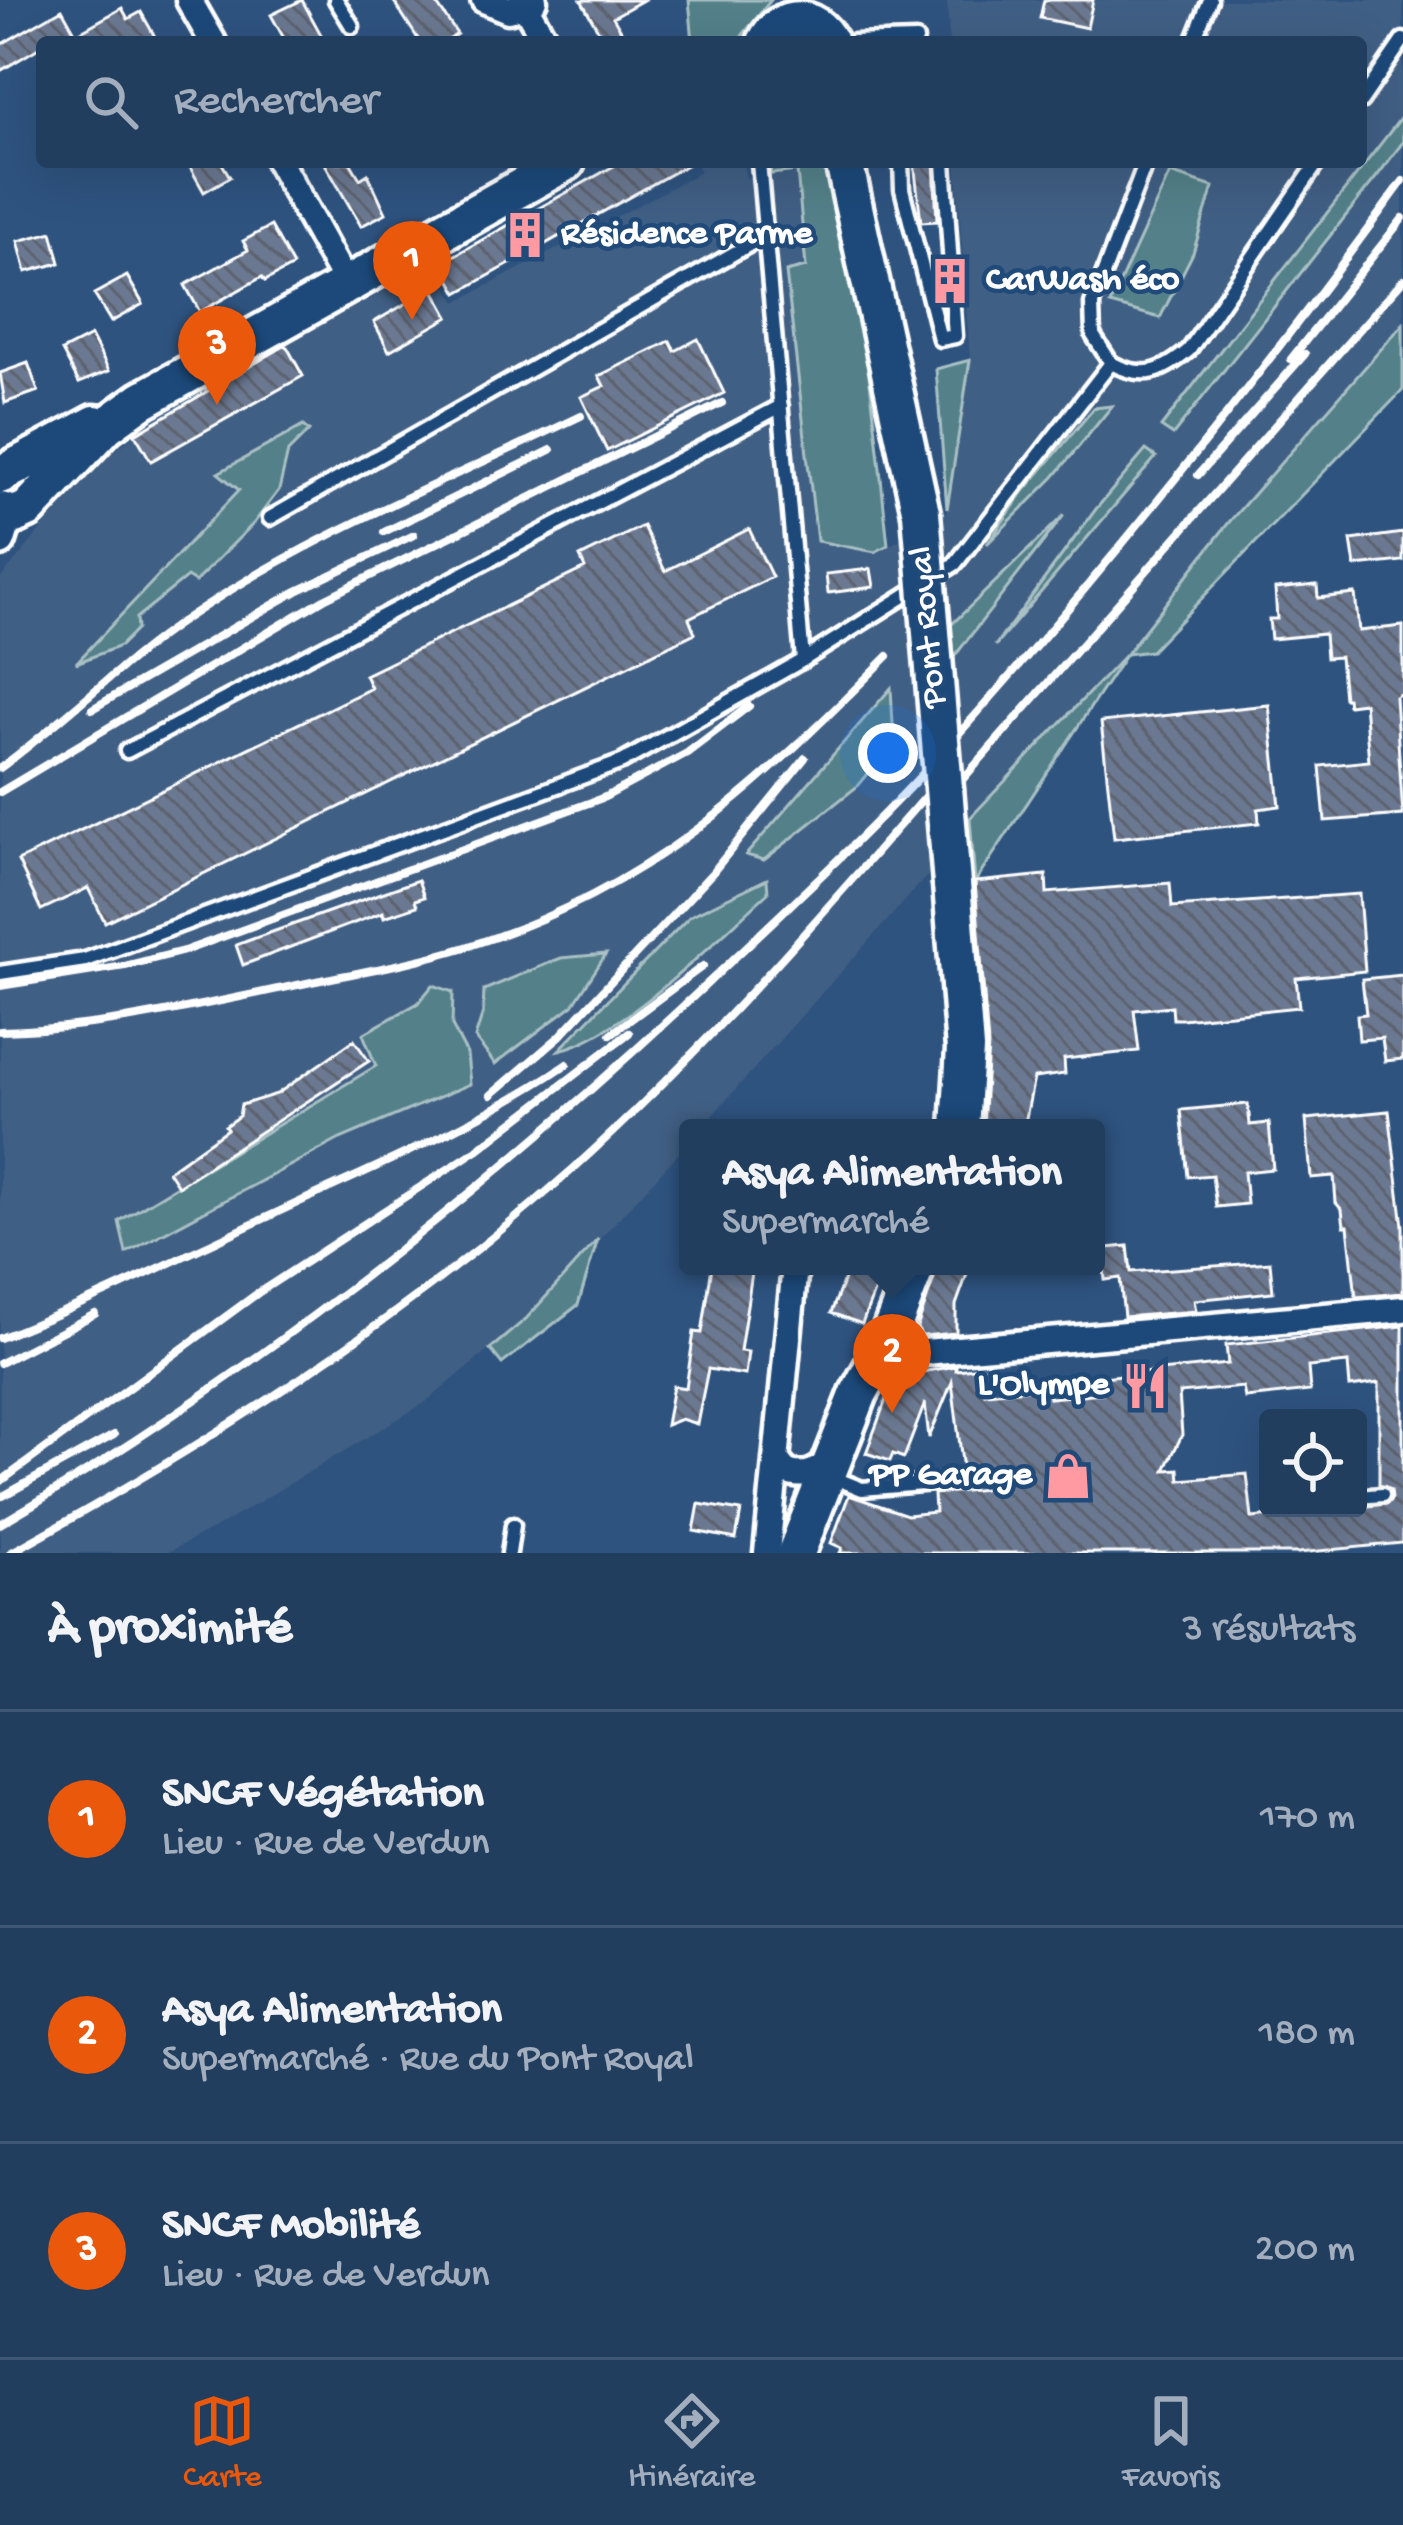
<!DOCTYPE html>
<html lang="fr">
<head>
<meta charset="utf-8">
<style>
  :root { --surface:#223e5f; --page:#2a4565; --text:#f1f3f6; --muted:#a2aebd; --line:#3f5774; --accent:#ea580c }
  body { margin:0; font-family:"Gochi Hand",sans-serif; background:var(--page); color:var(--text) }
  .controls { position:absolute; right:36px; bottom:36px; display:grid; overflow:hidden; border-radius:12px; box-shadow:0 12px 48px #0002 }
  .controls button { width:108px; height:108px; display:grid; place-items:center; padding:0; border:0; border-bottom:3px solid var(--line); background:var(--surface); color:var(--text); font:60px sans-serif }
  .you { position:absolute; left:888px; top:753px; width:42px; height:42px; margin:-30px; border:9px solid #fff; border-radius:50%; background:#1a73e8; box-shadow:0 0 0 18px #1a73e833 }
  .badge { display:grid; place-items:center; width:78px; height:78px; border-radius:50%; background:var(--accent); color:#fff; font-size:39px; font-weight:700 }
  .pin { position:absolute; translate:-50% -99px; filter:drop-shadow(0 3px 6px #0008) }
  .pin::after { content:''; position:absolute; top:63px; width:42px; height:36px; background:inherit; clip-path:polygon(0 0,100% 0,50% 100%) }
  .popup { position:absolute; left:679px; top:1119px; width:426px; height:156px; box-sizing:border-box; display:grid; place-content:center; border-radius:12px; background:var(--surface); filter:drop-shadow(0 3px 9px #0005); font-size:39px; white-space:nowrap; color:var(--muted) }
  .popup b { font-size:45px; color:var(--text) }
  .popup::after { content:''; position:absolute; left:50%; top:100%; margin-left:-24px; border:24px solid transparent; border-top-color:var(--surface) }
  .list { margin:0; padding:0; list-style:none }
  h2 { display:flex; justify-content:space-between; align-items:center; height:156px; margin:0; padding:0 48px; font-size:51px }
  h2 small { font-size:39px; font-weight:400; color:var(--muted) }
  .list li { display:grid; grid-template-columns:78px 1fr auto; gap:36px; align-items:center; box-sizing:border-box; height:216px; padding:0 48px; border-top:3px solid var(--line) }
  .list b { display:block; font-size:45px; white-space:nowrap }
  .list p { margin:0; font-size:39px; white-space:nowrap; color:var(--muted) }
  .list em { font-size:39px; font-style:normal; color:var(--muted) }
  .icon { flex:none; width:66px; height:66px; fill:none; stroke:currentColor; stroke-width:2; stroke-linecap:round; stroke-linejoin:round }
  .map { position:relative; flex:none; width:1403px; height:1553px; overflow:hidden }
  .search { position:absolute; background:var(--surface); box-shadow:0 12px 48px #0002; left:36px; right:36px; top:36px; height:132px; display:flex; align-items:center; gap:30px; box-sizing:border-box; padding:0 42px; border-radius:12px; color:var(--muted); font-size:45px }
  .sheet { height:804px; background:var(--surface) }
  nav { display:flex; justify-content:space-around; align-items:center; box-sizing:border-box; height:168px; border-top:3px solid var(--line); background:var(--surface); font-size:33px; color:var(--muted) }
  nav a { display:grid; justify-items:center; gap:6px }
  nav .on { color:var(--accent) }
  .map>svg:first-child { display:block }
</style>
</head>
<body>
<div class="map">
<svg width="1403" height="1553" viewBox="0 0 1403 1553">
  <defs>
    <pattern id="building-back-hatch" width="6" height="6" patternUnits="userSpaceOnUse" patternTransform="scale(3)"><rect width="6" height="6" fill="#6b7891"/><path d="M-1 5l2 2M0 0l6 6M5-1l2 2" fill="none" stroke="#5c626e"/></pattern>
  </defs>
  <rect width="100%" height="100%" fill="#2e537f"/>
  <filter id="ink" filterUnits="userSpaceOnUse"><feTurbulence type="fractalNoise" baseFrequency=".00833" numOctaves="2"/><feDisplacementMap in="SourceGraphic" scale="24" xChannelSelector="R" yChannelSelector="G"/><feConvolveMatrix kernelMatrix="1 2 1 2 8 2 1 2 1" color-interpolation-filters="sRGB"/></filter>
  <g filter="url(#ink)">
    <path fill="#405e84" d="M947,0H1403V390L1151,651L1126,654L701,1128H688V1143L679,1153L526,1319L490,1349L426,1402L224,1523L166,1553H0V579L91,470L135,434L286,344L433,265L457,302L700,172L695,162H743L746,178L797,170L806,268L787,272L875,552L942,519L947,509L970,360L956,162H1361V42H949Z"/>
    <path fill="#538089" stroke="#a9c0c4" stroke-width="3" d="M689,0H771L737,42H693Z
      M1403,115V142L1378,175L1173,435L1161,427Z
      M770,162H823C865,286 874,416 888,545L875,552L817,541L786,272L806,267L797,171L771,174Z
      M1170,173L1213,187L1193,253L1160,318L1110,304Z
      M1403,324V390L1151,651L1126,654L975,882L970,818L1126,654L1230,521Z
      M970,360L947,509L936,369Z
      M1112,406L1054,477L987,544L1025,490L1094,408Z
      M303,426L309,431L288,452L279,490L254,523L195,582L187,577L136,618L137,629L120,646L76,663L239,490L218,473Z
      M1146,450L1156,457L995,646L1096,509Z
      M1064,515L954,657L951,625Z
      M891,688L894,742L859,785L764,860L746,855Z
      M767,879L768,893C719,937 621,1037 559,1050L690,916Z
      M606,954L573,1005L495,1064L475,1038L483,1013L484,990L561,958Z
      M433,985L453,992L452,1026L467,1054L470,1084L340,1139L126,1253L119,1221L376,1066L363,1034L418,1003Z
      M598,1239L578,1305L502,1364L490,1349L526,1319Z"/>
    <path fill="url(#building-back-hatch)" stroke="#fff" stroke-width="3" fill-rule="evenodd" d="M302,0L325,42H286L271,15Z
      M393,0H434L457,34L446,42H420Z
      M581,0H643L613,17L628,42H605Z
      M1044,0H1093L1087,28L1040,18Z
      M122,8L128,19L141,12L158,42H42V46L0,71V45L62,9L76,34Z
      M187,162H221L230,177L204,192Z
      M324,162H350L360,179L368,174L386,213L361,226Z
      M621,162H692L458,293L441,263Z
      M914,162H934L937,221L921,222Z
      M271,226L293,266L265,281L262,277L200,312L185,285L248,250L243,241Z
      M52,232L60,263L26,272L18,241Z
      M127,276L143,304L111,322L94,294Z
      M433,288L449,317L389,351L374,322Z
      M91,336L109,371L79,383L62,351Z
      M698,339L724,393L607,451L581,397L604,386L599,376L670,341L675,351Z
      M286,345L303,376L151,461L135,434Z
      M28,363L38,391L5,403L0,373Z
      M643,526L665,571L749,529L772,577L689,618L695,633L105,922L88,888L41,910L18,861L371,688L365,675L585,568L580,557Z
      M1403,533V561L1355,566L1351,540Z
      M871,569L874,587L828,593L826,574Z
      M1317,585L1318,598L1355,594L1359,631L1403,626V692L1395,697L1403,815L1325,821L1320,766L1369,761L1364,703L1348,705L1347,698H1344L1340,657L1326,658L1324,634L1271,639L1269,619H1277L1275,589Z
      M1269,705L1280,806L1258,809L1259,823L1114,838L1101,722Z
      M1046,875L1047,893L1170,883L1172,907L1359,894L1365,971L1296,978L1299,1007L1182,1019H1173L1172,1006L1134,1010L1139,1051L1064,1059L1065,1074L1034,1078L1024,1128H983L988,1045L975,882Z
      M418,880L424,897L415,900L417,906L384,917L383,912L243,965L236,945Z
      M1403,975V1059L1385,1061L1382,1038L1359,1040L1357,1015L1366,1014L1362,979Z
      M354,1040L369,1061L178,1186L168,1171L227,1129L225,1126L239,1116L241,1105L277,1094Z
      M1248,1104L1250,1125L1269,1123L1273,1169L1244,1172L1247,1204L1216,1207L1212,1175L1188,1177L1181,1110Z
      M1389,1111L1403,1226V1293L1356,1297L1348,1226H1344L1342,1210L1336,1203L1334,1176L1311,1178L1306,1119Z
      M1128,1246L1131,1272L1270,1262L1273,1292L1194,1300L1196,1311L1124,1317L1120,1278L1105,1280L1104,1270L1096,1271V1249Z
      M712,1266H753L740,1351L748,1352L745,1375L708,1369L697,1424L681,1419L666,1425L673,1386L686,1388L694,1332L702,1333Z
      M849,1266H884L862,1324L831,1313Z
      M938,1266H970L956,1305V1333L922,1336L917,1328Z
      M1403,1326V1543L1298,1553H840L842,1548L831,1543L849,1495L907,1515L935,1512L934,1494L1005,1487L963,1470L952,1382L929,1438L925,1403L904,1458L893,1454L890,1461L866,1453L890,1389L910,1374L956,1366V1370L983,1367L985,1393L1048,1387L1049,1398L1103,1393L1102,1377L1228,1364L1226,1345ZM1348,1363L1350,1387L1379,1383V1485L1391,1490L1392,1498L1387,1504L1252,1518L1247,1474L1180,1480L1179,1469L1165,1470L1182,1435L1179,1393L1243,1387L1245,1398L1310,1391L1308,1367Z
      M699,1504L741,1511L736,1539L694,1531Z"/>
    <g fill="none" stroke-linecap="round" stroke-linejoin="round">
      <defs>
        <path id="service" d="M336,0L352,26
          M853,42L916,40
          M1193,42L1210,0
          M1361,101L1403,40
          M759,162L803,660
          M901,162L902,189L940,339L955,336L952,294
          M944,162L951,267
          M1111,363C1143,380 1162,373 1189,350L1318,162
          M270,518L766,235
          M127,751L781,406
          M0,973L85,960L622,762L803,660L955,564L1111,363L1093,335L1092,304L1146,162
          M830,1476L862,1489L958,1481
          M1358,1497L1382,1495
          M509,1553L513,1525"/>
        <path id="minor" d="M189,0L213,42
          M484,0L508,10L534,0
          M525,6L546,42
          M279,162L347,285
          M880,1356L1403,1309
          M776,1459L785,1471C805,1480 820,1471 833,1457
          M767,1553L795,1266"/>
        <path id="tertiary" d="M0,540L8,515"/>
        <path id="secondary" d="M766,42C781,13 814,13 829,42
          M844,162L921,513
          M0,475L95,424
          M0,511L15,515L28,509L106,426L142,400L566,162
          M952,884L965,1049L960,1128
          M796,1553L859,1393L887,1342L916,1266"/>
      </defs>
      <use href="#service" stroke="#fff" stroke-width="21"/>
      <use href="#minor" stroke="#fff" stroke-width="33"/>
      <use href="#tertiary" stroke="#fff" stroke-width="39"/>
      <use href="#secondary" stroke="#fff" stroke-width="45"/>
      <use href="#service" stroke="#1f4a7a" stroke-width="12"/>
      <use href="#minor" stroke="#1f4a7a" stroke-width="24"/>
      <use href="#tertiary" stroke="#1f4a7a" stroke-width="30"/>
      <use href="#secondary" stroke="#1f4a7a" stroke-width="36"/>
      <path stroke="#fff" stroke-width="8" d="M1291,359L1403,218
        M1198,475L1305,354
        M384,532L551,450
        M92,709L297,591L414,535
        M0,768C65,721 120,663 187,618C308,536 449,480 581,416
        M0,792L324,599L722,403
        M933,813L1403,280
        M0,986L125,966L184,951L605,797L687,753L749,706
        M0,1031C98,1029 192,1007 288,987C347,974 408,965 466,947C651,888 755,790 888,656
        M611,1034L703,966
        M491,1095L560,1036L713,872L805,758
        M0,1338C94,1301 183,1256 274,1214C373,1167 476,1126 567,1064
        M0,1363L95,1314
        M0,1482L258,1293L477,1150L629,1033
        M3,1496L114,1435
        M0,1524C258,1373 492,1186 709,982C783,912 858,843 927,769C1097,583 1255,384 1403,181
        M10,1553C210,1443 402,1321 573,1169C706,1049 823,913 941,778"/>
      <defs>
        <path id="secondary-bridge" d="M921,513L952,884"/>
      </defs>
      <use href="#secondary-bridge" stroke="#fff" stroke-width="45" stroke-linecap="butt"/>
      <use href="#secondary-bridge" stroke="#1f4a7a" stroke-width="36"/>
    </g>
  </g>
  <defs>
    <symbol id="building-bare" viewBox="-9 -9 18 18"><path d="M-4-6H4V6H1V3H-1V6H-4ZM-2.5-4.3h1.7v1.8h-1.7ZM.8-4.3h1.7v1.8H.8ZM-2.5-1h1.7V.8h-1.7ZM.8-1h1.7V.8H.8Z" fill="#ff9aa2" stroke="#1f4a7a" stroke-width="2.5" paint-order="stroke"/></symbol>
    <symbol id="restaurant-bare" viewBox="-9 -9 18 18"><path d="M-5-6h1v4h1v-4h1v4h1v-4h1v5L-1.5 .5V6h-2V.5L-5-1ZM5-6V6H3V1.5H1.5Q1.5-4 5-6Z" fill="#ff9aa2" stroke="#1f4a7a" stroke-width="2.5" paint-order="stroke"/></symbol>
    <symbol id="shop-bare" viewBox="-9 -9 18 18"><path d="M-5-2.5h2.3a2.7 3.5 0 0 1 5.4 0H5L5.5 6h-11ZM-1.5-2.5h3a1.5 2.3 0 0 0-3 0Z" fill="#ff9aa2" stroke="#1f4a7a" stroke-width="2.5" paint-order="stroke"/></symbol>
  </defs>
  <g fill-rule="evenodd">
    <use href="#building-bare" x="492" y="202" width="66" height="66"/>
    <use href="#building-bare" x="917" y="248" width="66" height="66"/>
    <use href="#restaurant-bare" x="1112" y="1353" width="66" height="66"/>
    <use href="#shop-bare" x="1035" y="1443" width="66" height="66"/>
  </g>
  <g text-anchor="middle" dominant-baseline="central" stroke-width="9" stroke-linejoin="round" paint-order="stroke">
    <g font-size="36" font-weight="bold" fill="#fff" stroke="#1f4a7a" text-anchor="start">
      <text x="561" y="235">Résidence Parme</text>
      <text x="986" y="281">CarWash éco</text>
      <text x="1109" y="1386" text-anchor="end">L'Olympe</text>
      <text x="1032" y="1476" text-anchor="end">PP Garage</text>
    </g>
    <g font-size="36" fill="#fff" stroke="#1f4a7a">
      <text transform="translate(930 627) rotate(-95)">Pont Royal</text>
    </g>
  </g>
</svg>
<div class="controls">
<button><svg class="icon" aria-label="locate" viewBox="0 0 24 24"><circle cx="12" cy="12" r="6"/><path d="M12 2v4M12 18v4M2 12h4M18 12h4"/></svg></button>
</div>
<div class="you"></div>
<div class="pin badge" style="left:412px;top:320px">1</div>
<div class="pin badge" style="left:892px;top:1413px">2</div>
<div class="popup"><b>Asya Alimentation</b>Supermarché</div>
<div class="pin badge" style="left:217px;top:405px">3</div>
<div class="search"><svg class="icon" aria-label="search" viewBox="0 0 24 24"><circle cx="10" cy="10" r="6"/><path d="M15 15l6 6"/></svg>Rechercher</div>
</div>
<section class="sheet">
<h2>À proximité<small>3 résultats</small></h2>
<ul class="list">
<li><span class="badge">1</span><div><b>SNCF Végétation</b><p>Lieu · Rue de Verdun</p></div><em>170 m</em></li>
<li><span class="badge">2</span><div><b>Asya Alimentation</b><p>Supermarché · Rue du Pont Royal</p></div><em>180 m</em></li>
<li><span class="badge">3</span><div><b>SNCF Mobilité</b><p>Lieu · Rue de Verdun</p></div><em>200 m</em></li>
</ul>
</section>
<nav>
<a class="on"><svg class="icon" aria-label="map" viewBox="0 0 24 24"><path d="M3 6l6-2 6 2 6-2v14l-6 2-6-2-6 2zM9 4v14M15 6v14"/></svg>Carte</a>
<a><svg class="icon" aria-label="directions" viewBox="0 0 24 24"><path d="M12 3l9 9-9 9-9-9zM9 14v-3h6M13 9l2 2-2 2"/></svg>Itinéraire</a>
<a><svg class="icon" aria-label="saved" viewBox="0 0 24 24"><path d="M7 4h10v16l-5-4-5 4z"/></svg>Favoris</a>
</nav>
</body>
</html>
